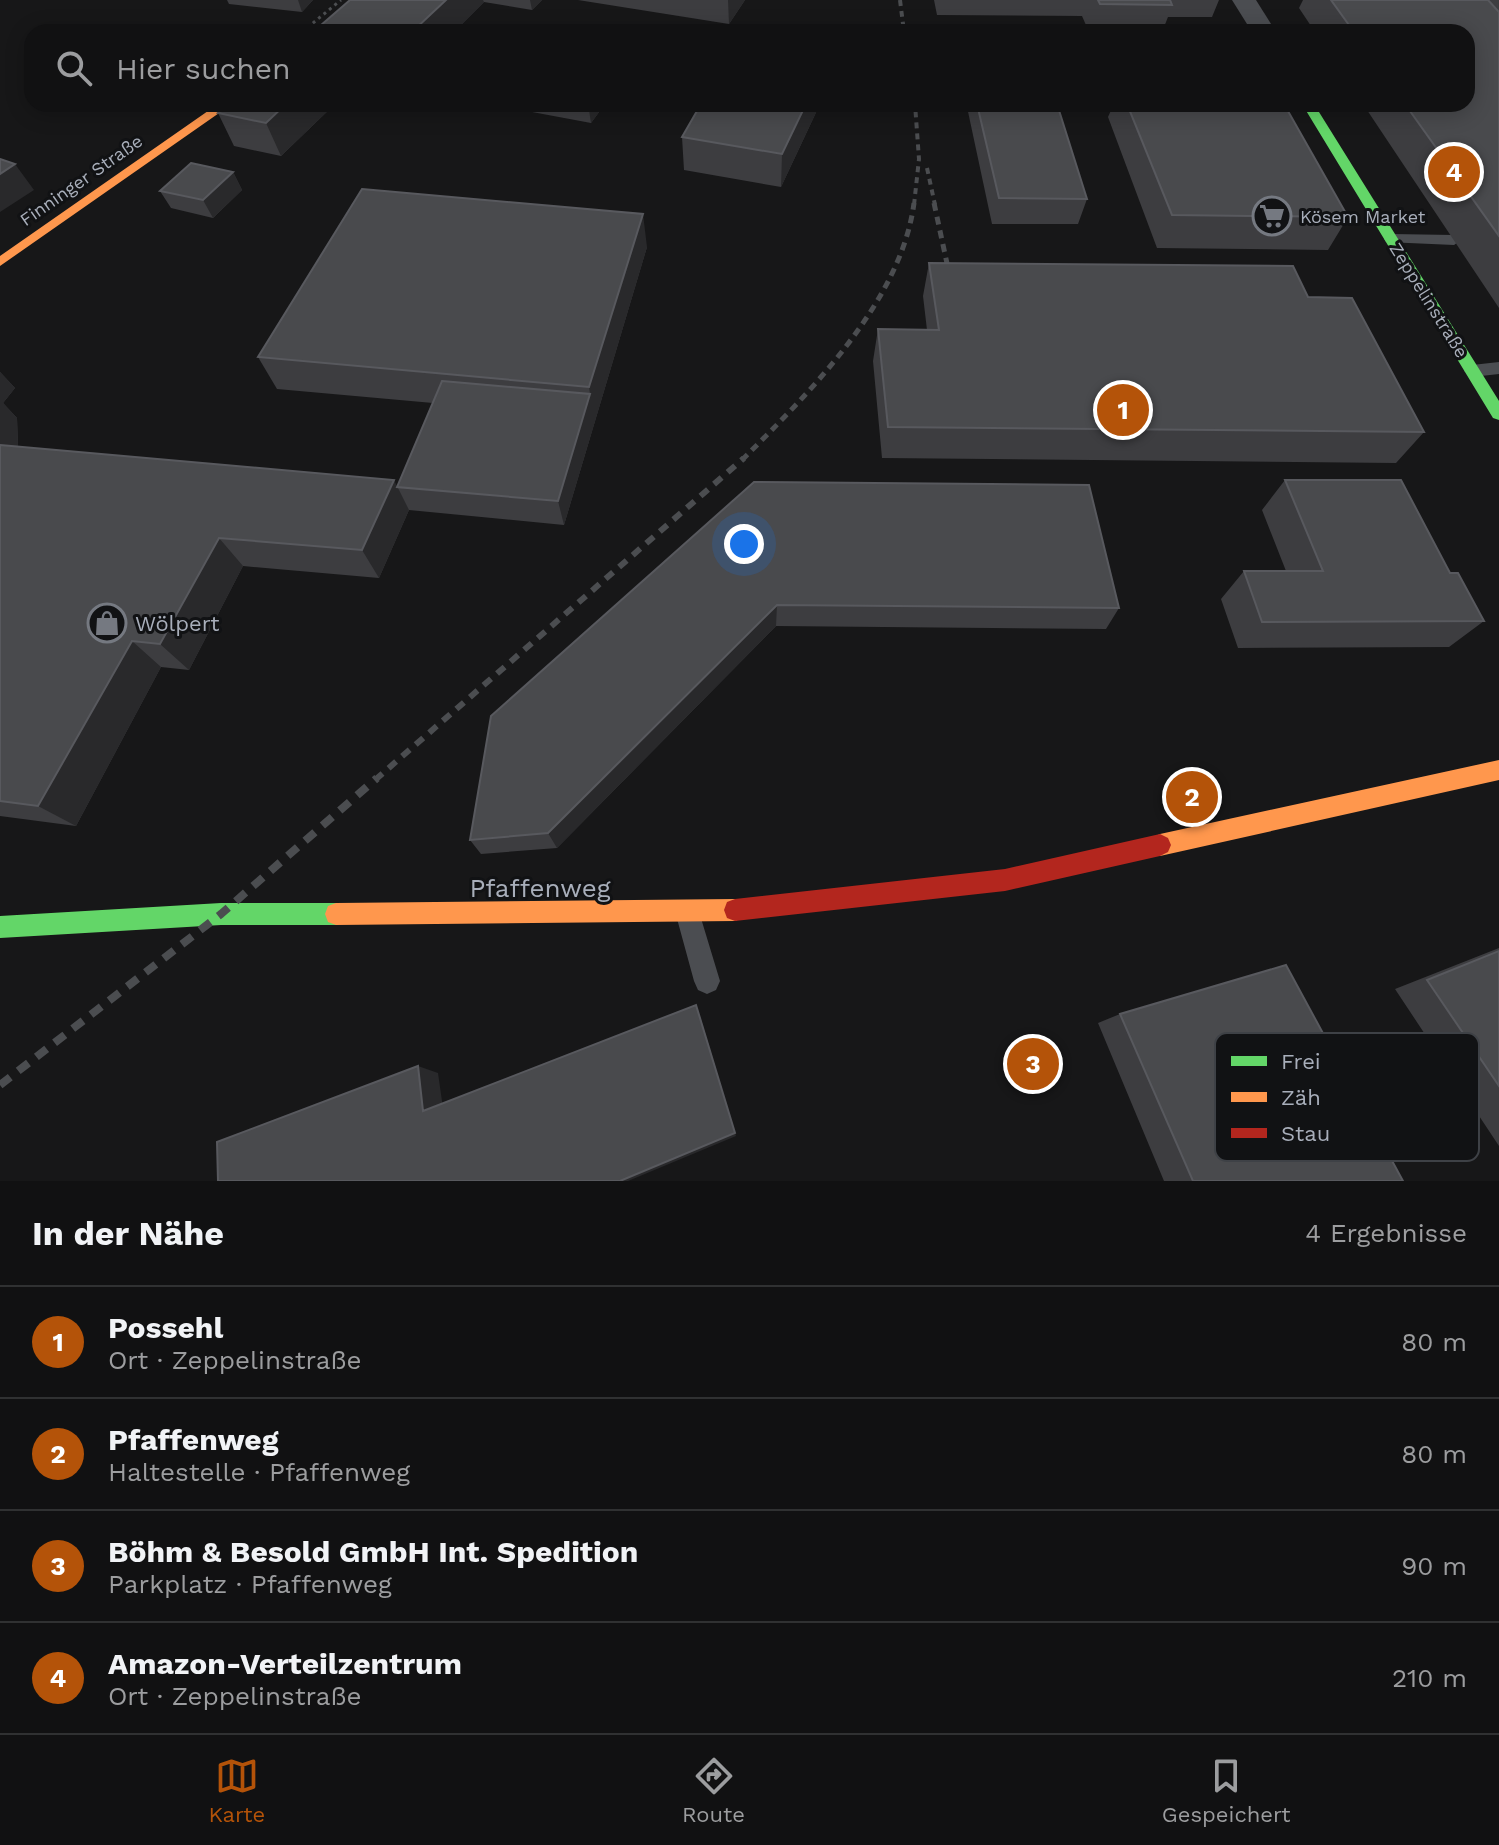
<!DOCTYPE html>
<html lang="de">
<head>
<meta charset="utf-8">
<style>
  :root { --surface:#111112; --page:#1a1a1b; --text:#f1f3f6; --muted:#9c9d9f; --line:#303132; --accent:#b45309 }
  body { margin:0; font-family:"Work Sans",sans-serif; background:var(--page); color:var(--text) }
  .you { position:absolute; left:744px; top:544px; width:28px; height:28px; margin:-20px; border:6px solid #fff; border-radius:50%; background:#1a73e8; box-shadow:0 0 0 12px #1a73e833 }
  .badge { display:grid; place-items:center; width:52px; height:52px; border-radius:50%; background:var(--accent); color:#fff; font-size:26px; font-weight:700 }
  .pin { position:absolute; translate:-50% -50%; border:4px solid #fff; box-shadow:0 2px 8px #0006 }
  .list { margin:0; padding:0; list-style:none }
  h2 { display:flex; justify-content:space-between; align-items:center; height:104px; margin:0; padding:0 32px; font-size:34px }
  h2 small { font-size:26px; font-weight:400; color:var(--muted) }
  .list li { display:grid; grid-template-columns:52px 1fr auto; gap:24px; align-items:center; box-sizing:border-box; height:112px; padding:0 32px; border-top:2px solid var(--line) }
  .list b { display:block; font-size:30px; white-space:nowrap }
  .list p { margin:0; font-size:26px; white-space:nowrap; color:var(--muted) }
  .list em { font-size:26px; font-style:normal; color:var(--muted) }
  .icon { flex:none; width:44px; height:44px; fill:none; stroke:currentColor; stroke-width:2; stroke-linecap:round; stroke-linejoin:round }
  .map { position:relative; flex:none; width:1499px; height:1181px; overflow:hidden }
  .search { position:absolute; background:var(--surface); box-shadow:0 4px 20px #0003; left:24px; right:24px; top:24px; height:88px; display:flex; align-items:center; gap:20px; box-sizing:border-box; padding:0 28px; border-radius:24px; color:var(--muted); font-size:30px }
  .sheet { height:552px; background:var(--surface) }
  nav { display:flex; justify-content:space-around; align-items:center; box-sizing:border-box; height:112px; border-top:2px solid var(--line); background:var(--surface); font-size:22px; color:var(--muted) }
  nav a { display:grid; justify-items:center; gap:4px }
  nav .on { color:var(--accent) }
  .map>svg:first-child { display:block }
</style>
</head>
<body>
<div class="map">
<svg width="1499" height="1181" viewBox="0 0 1499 1181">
  <rect width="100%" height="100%" fill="#171718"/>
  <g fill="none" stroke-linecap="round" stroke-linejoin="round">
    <path stroke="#4d4f52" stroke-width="3" stroke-dasharray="3 4" stroke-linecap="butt" d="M302,32L341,0"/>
    <path fill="#4b4d51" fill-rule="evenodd" d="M1391,234L1454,235L1461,240L1454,245L1386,242L1384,239Z
      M1499,362V374L1472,377L1464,371L1472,365Z
      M688,903L697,906L700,915L720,981L716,990L707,994L698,990L694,981L676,915L679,906Z"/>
    <path fill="#4b4d51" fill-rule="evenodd" d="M1232,0H1256L1276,32H1252Z"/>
    <path fill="#63d668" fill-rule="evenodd" d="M1302,104H1314L1499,401V420L1493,418Z
      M221,903H336L344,906L347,914L344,922L336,925H221L0,938V916Z"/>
    <path fill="#ff974d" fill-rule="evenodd" d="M218,104H232L0,266V256Z
      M1499,760V780L1160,856L1152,852L1149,845L1152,838L1160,834Z
      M735,899L743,902L746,910L743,918L735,921L336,925L328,922L325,914L328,906L336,903Z"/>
    <path fill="#b3261e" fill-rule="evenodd" d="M1160,834L1168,838L1171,845L1168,852L1160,856L1005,891L735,921L727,918L724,910L727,902L735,899L1005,869Z"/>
    <path stroke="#4b4d50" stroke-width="4" stroke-dasharray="6 5" stroke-linecap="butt" d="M900,0L904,32
      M927,168L935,205
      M914,205L919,159L915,104"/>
    <path stroke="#4b4d50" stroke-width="5" stroke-dasharray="8 6" stroke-linecap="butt" d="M934,203L951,282
      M742,460C809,393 901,302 914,203"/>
    <path stroke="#4b4d50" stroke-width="6" stroke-dasharray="10 8" stroke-linecap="butt" d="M375,780L744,458"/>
    <path stroke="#4b4d50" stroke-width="8" stroke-dasharray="13 10" stroke-linecap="butt" d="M0,1085L221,914L377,778"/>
  </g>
  <path fill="#3d3d40" d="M227,0H313L302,12L229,4Z
    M350,0H542L532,10L484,2L454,32H313Z
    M578,0H745L729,24Z
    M934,0H1219L1212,17H1168L1162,32H1089L1082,16L937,15Z
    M1303,0H1499V308L1363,104H1467V32H1315L1299,8Z
    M229,104H355L351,108L334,105L281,156L234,146L218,113Z
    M489,104H605L591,123Z
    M820,104L781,187L684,170L682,137Z
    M967,104H1057L1087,199L1078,224H992L967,107Z
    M1104,104H1284L1348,217L1328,250L1157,248L1108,117L1112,108H1105Z
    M233,172L242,190L213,218L171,208L160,191Z
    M647,247L564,525L409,510L379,578L243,566L189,670L161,667L76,826L0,816V372L15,388L3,403L17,418L18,447L397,487L433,403L277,389L258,357Z
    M929,263L1308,297L1424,432L1396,463L882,458L873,361L878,329L927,330L923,296Z
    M1285,480L1450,573L1484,621L1449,647L1238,648L1221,599L1244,571H1286L1262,510Z
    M754,482L1119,608L1106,629L776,626L557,848L481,854L470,840Z
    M1499,948V1146L1395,989Z
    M1120,1014L1403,1181H1164L1098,1023Z"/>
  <path fill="#29292b" d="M298,0H313L302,12Z
    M446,0H483L484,2L454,32H412Z
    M530,0H542L532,10Z
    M728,0H745L729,24Z
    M286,104L334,105L281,156L266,123Z
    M588,104H605L591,123Z
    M806,104H820L781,187L782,154Z
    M15,164L34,190L0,212V174Z
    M233,172L242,190L213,218L203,200Z
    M643,214L647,247L564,525L558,501L590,394L589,387Z
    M0,372L15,388L3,403L17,418L19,475L0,457Z
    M394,480L409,510L379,578L362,550Z
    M219,538L243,566L189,670L160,644Z
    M777,605L776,626L557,848L548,833Z
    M132,641L161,667L76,826L38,806Z
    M700,1016L736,1136L628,1181H620Z
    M418,1066L438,1073L444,1115L423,1111Z"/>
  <path fill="#494a4d" stroke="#58595e" stroke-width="2" d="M350,0H446L412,32L388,29L385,32H313Z
    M1098,0H1170L1172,5L1100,4Z
    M1331,0H1488L1499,12V236L1405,104H1467V32H1354Z
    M139,29L152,32H133Z
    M229,104H286L266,123L218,113Z
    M701,104H806L782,154L682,137Z
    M977,104H1057L1087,199L999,198Z
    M1127,104H1284L1348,217L1172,215Z
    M0,159L15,164L0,174Z
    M191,163L233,172L203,200L160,191Z
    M362,189L643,214L589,387L258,357Z
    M929,263L1293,266L1308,297L1352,298L1424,432L888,427L878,329L939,330Z
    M442,381L590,394L558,501L397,487Z
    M0,445L394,480L362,550L219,538L160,644L132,641L38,806L0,801Z
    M1285,480H1401L1450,573H1458L1484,621L1262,622L1244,571H1323Z
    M754,482L1089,485L1119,608L777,605L548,833L470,840L491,716Z
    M1499,951V1086L1427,980Z
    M1286,965L1403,1181H1193L1120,1014Z
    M696,1005L735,1133L620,1181H218L217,1142L418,1066L423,1111Z"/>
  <defs>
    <symbol id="supermarket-ring" viewBox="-11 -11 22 22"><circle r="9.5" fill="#111214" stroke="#757981" stroke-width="1.5"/><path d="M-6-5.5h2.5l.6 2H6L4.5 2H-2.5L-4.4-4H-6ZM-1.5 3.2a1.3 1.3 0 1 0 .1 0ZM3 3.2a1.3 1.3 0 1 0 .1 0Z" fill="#757981"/></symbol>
    <symbol id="shop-ring" viewBox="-11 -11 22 22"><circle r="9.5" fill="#111214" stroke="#757981" stroke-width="1.5"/><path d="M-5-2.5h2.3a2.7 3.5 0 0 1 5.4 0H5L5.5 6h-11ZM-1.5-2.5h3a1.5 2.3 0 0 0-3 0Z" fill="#757981"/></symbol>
  </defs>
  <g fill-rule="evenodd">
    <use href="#supermarket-ring" x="1250" y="194" width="44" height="44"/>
    <use href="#shop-ring" x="85" y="601" width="44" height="44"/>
  </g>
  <g text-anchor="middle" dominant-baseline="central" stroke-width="6" stroke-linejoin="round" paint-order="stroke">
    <g font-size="18" fill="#a8aeba" stroke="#111214">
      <text transform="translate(81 180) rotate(-35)">Finninger Straße</text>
      <text transform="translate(1429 300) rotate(58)">Zeppelinstraße</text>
    </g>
    <g font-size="18" fill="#a8aeba" stroke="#111214" text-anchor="start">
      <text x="1300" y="216">Kösem Market</text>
    </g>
    <g font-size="22" fill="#a8aeba" stroke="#111214" text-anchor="start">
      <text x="135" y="623">Wölpert</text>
    </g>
    <g font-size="26" fill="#a8aeba" stroke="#111214">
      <text x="540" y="888">Pfaffenweg</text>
    </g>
  </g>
  <rect x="1215" y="1033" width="264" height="128" rx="12" fill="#111214" stroke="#3e4146" stroke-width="2"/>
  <rect x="1231" y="1056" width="36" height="10" fill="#63d668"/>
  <rect x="1231" y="1092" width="36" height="10" fill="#ff974d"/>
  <rect x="1231" y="1128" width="36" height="10" fill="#b3261e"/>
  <g font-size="22" fill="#a8aeba">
    <text x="1281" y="1069">Frei</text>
    <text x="1281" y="1105">Zäh</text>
    <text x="1281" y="1141">Stau</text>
  </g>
</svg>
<div class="you"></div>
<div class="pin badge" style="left:1123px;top:410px">1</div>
<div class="pin badge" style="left:1192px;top:797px">2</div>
<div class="pin badge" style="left:1033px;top:1064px">3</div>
<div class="pin badge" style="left:1454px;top:172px">4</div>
<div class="search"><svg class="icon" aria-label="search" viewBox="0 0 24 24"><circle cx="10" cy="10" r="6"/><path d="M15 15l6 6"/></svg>Hier suchen</div>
</div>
<section class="sheet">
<h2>In der Nähe<small>4 Ergebnisse</small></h2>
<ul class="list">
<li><span class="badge">1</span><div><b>Possehl</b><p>Ort · Zeppelinstraße</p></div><em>80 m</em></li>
<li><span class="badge">2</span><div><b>Pfaffenweg</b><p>Haltestelle · Pfaffenweg</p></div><em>80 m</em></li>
<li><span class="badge">3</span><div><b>Böhm &amp; Besold GmbH Int. Spedition</b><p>Parkplatz · Pfaffenweg</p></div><em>90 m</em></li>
<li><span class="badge">4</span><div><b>Amazon-Verteilzentrum</b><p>Ort · Zeppelinstraße</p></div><em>210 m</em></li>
</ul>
</section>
<nav>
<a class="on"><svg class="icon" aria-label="map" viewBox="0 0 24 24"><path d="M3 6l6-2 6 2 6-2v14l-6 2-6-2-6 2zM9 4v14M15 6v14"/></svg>Karte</a>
<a><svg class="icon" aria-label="directions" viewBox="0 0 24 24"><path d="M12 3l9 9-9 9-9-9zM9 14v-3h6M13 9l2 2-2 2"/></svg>Route</a>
<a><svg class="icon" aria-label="saved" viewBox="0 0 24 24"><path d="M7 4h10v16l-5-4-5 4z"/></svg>Gespeichert</a>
</nav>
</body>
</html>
